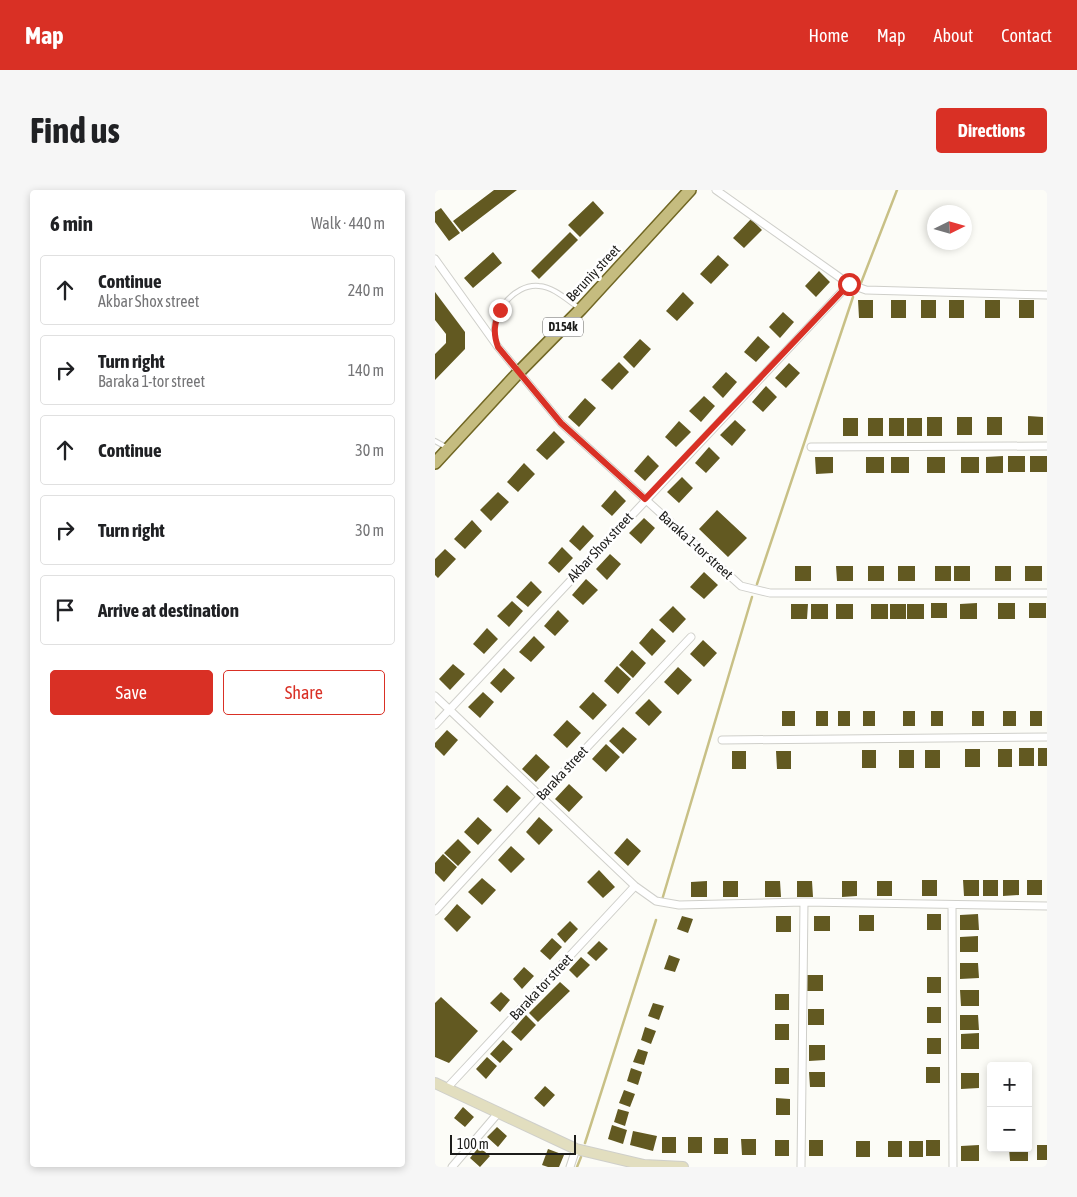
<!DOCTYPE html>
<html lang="en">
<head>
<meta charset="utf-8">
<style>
  :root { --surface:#fff; --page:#f6f6f6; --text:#202124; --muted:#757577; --line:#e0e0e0; --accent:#d93025 }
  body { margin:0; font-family:"Asap Condensed",sans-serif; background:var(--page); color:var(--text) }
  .controls { position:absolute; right:15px; bottom:15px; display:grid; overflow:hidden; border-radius:5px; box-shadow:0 2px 8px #0003 }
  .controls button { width:45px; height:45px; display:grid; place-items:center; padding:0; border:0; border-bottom:1px solid var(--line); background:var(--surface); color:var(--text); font:25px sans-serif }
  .compass { position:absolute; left:492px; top:15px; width:45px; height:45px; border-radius:50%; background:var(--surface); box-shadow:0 2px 8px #0003; rotate:85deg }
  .scale { position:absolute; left:15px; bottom:12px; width:126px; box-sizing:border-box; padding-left:5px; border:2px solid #1c1c1a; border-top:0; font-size:14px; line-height:18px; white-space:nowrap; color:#1c1c1a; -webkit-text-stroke:4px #fff; paint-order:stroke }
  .stop { position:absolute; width:15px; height:15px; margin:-11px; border:4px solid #d93025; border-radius:50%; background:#fff }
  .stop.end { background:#d93025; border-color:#fff; box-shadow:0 1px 5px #0008 }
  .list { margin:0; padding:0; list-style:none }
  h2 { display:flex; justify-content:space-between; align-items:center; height:65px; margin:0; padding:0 20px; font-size:21px }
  h2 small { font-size:16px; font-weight:400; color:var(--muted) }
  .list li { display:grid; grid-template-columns:32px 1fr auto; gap:15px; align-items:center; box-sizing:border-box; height:70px; margin:0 10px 10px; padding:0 10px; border:1px solid var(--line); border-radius:5px }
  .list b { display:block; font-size:19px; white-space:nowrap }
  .list p { margin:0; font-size:16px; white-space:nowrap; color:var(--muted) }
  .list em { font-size:16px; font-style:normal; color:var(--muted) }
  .actions { display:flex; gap:10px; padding:15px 20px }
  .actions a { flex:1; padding:11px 0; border:1px solid var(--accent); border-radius:5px; text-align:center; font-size:18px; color:var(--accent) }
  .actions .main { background:var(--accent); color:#fff }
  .icon { flex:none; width:28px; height:28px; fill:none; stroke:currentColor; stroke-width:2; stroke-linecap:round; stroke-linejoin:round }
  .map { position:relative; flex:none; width:612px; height:977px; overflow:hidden; border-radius:5px }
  header { display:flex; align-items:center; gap:30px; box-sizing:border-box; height:70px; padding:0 25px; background:var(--accent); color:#fff }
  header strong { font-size:24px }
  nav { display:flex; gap:28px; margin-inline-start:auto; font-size:18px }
  .intro { display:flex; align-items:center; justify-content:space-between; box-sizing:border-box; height:120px; padding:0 30px }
  h1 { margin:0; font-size:35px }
  .button { padding:12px 22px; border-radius:5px; background:var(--accent); color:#fff; font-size:18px; font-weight:700 }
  main { display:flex; gap:30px; padding:0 30px }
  aside { flex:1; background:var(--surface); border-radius:5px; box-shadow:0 2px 8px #0003 }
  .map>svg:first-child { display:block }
</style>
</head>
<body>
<header>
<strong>Map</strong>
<nav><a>Home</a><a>Map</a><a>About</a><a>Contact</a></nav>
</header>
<div class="intro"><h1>Find us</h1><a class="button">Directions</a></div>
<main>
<aside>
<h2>6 min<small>Walk · 440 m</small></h2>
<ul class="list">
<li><svg class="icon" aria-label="ahead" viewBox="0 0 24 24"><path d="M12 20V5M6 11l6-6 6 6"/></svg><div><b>Continue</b><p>Akbar Shox street</p></div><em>240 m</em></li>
<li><svg class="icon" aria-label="right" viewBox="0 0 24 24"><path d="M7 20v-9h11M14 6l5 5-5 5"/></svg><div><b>Turn right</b><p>Baraka 1-tor street</p></div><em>140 m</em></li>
<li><svg class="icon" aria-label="ahead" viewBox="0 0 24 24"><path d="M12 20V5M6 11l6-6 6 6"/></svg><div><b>Continue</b></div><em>30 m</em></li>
<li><svg class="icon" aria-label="right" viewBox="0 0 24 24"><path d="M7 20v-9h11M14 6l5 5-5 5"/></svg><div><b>Turn right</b></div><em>30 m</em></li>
<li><svg class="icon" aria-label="arrive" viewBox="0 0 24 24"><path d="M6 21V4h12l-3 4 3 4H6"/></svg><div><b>Arrive at destination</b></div></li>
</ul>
<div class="actions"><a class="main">Save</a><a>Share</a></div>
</aside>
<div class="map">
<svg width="612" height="977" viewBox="0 0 612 977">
  <rect width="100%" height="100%" fill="#fcfcf7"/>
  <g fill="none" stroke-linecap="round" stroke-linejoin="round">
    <path stroke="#c8c086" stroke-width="2.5" d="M426,93L462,0
      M322,394L418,107
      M227,710L317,407
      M150,953L221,730
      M142,977L146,967"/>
  </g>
  <path fill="#625921" d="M59,0H82L27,42L18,31Z
    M158,11L169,23L145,47L133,35Z
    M6,18L25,43L14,51L0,32V22Z
    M316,29L327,40L309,58L298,48Z
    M135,42L143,50L104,89L96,81Z
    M58,62L67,73L38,98L29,88Z
    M283,65L294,75L276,94L265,84Z
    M384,81L395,92L381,107L370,96Z
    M0,102L30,142V159L0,190V164L11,153V144L0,130Z
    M248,102L259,113L242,131L231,121Z
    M423,110H438V128H424Z
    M456,110H471V128H456Z
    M486,110H501V128H486Z
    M514,110H529V128H514Z
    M550,110H565V128H550Z
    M584,110H599V128H584Z
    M348,122L359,132L345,148L334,137Z
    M323,146L335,157L321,172L309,162Z
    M205,149L216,159L199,178L188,167Z
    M184,172L194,182L177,200L166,190Z
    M354,173L365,183L351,198L340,188Z
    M291,182L302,192L288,208L277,197Z
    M331,196L342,207L328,222L317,212Z
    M269,206L280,216L266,232L254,221Z
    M150,208L161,218L144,237L133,227Z
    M593,226L608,227V245H593Z
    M492,227H507V246H492Z
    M522,227H537V245H522Z
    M552,227H567V245H552Z
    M408,228H423V246H408Z
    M433,228H448V246H433Z
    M454,228H469V246H454Z
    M472,228H487V246H472Z
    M300,230L311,240L297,256L285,245Z
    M244,231L256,242L241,257L230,247Z
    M119,241L130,252L112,270L101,260Z
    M274,257L285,268L271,283L260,273Z
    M213,265L224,276L210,291L199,281Z
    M568,266V283H551V267Z
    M573,266H590V282H573Z
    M595,266H612V282H595Z
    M380,267H398V283L381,284Z
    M431,267H449V283H431Z
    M456,267H474V283H456Z
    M492,267H510V283H492Z
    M526,267H544V283H526Z
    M89,273L100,284L83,302L72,292Z
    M247,287L258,298L244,313L232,302Z
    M180,300L191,311L177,326L166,316Z
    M63,302L74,312L56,331L45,320Z
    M282,320L312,348L293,367L264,339Z
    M209,328L220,338L206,354L194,343Z
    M37,330L47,341L30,359L19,349Z
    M148,335L159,346L145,361L134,351Z
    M127,357L138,368L124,383L113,373Z
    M10,359L21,369L3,388L0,385V369Z
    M175,364L186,374L172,390L161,379Z
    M360,376H376V391H360Z
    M401,376H418V391H402Z
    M433,376H449V391H433Z
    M463,376H480V391H463Z
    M500,376H516V391H500Z
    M519,376H535V391H519Z
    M560,376H576V391H560Z
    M590,376H607V391H590Z
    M269,382L283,395L269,409L255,397Z
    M151,389L163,400L148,415L137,405Z
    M96,391L107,402L93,417L81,407Z
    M77,411L88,421L74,437L62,426Z
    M496,413H512V428H496Z
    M542,413V429H525V414Z
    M563,413H580V429H563Z
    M594,413H611V428H594Z
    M356,414H373L372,429H356Z
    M376,414H393V429H376Z
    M401,414H418V429H401Z
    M436,414H453V429H436Z
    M455,414H471V429H455Z
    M472,414H489V429H472Z
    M238,416L251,429L238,443L224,430Z
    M123,420L134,431L120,446L109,436Z
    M52,438L63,449L49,464L38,454Z
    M217,438L231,451L217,466L204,453Z
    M99,446L110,457L96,472L84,462Z
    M268,450L282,463L269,477L255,464Z
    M197,460L211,473L198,488L184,475Z
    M18,474L30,484L15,500L4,489Z
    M182,476L196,489L183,504L169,491Z
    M243,477L257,490L243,505L229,492Z
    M69,478L80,488L66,503L55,493Z
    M48,502L59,512L45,528L33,517Z
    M158,502L172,515L158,530L144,517Z
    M214,509L227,522L214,536L200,523Z
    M347,521H360V536H347Z
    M381,521H393V536H381Z
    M403,521H415V536H403Z
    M428,521H440V536H428Z
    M468,521H480V536H468Z
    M496,521H508V536H496Z
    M537,521H549V536H537Z
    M568,521H581V536H568Z
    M595,521H607V536H595Z
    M132,530L146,543L132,558L118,545Z
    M188,537L202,549L188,564L174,551Z
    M12,540L23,550L9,566L0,557V553Z
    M171,554L185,567L171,582L157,569Z
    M584,558H599V576H584Z
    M603,558H612V576H603Z
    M530,559H545V577H530Z
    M563,559H577V577H563Z
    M427,560H441V578H427Z
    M464,560H479V578H464Z
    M490,560H505V578H490Z
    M297,561H311V579H297Z
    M341,561H356V579H342Z
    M101,564L115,577L101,592L87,579Z
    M134,594L148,607L134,622L120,609Z
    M72,595L86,608L72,623L58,610Z
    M43,627L57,640L43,655L29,642Z
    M104,627L118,640L104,655L91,642Z
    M192,648L206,661L193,676L179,663Z
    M23,649L36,662L23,676L9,663Z
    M76,656L90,669L76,683L63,670Z
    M8,664L22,677L9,692L0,683V673Z
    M164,680L180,697L168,708L152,692Z
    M47,688L61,700L47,715L33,702Z
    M487,690H502V706H487Z
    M528,690H544V706H529Z
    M548,690H563V706H548Z
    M568,690H584V705L568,706Z
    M592,690H607V705H592Z
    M272,691V707H256V692Z
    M288,691H303V707H288Z
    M330,691H345L346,707H330Z
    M362,691H377L378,707H362Z
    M407,691H422V706L407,707Z
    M442,691H457V706H442Z
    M22,714L36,727L22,742L9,729Z
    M492,724H506V740H492Z
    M543,724L544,740H525V725Z
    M424,725H439V741H424Z
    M247,726L258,729L253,743L242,739Z
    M341,726H356V742H341Z
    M379,726H395V741H379Z
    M135,731L143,739L130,753L122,744Z
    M543,746V762H525V747Z
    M117,748L127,757L115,770L105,761Z
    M164,751L173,759L161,771L152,763Z
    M234,765L245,769L240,782L229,779Z
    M146,767L155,775L142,788L134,780Z
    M525,773H543L544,788L525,789Z
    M89,777L99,786L87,799L78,789Z
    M372,785H388V801H372Z
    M492,787H506V803H492Z
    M125,792L135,801L103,832L94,823Z
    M525,800H544V816H526Z
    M66,802L75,810L65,822L55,813Z
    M340,804H354V820H340Z
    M6,807L43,841L14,873L0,867V813Z
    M218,813L229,816L224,830L213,826Z
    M492,817H506V833H492Z
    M373,819H389V835H373Z
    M91,825L101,835L86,851L76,842Z
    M525,825H543L544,840H525Z
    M340,834H354V850H340Z
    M210,837L221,841L216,854L206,850Z
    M544,843V859H526V844Z
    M492,848H506V864H492Z
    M68,850L78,859L65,873L55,864Z
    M374,855H390V870L374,871Z
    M203,859L213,862L209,875L198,872Z
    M52,867L62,876L51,889L41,879Z
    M491,877H505V893H491Z
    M196,878L207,882L203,895L192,891Z
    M340,878H354V894H340Z
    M374,882H390V897H375Z
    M526,883H544V898L526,899Z
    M110,896L120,905L109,917L99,908Z
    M189,900L200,904L195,917L184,913Z
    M341,908L355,909V925H341Z
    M28,917L39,927L30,937L19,928Z
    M183,919L194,922L190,936L179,932Z
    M177,935L192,940L188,954L173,949Z
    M62,937L72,946L63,957L52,947Z
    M198,941L222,946L218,961L195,955Z
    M227,947H241V963H227Z
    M253,947H267V963H253Z
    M279,948H293V964H279Z
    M306,949H321V965H307Z
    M340,950H354V966H340Z
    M374,950H388V966H374Z
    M491,950H505V966H491Z
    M421,951H435V967H421Z
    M453,951H467V967H453Z
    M474,951H488V967H474Z
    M544,955V971H526V956Z
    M602,955H612V970H602Z
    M44,957L55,966L45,977L35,968Z
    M574,958H593V971H575Z
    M113,959L129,965L124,977H113L107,975Z"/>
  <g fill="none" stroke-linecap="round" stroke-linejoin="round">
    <defs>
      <path id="lane" d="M60,149C53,126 79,93 104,96C119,97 132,110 144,118
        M0,251L11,257"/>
      <path id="street" d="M281,0L414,94L431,100L612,105
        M0,69L63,157L126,233L306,396L335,403H612
        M376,257L612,256
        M0,506L200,696L221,711L244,715L369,712L612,716
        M0,535L414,94
        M287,550L612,547
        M517,715L518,977
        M0,721L106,606L256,447
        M12,898L200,696
        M17,977L64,922
        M135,977L141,959
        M366,977L369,712"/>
      <path id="secondary" d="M0,893L141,959L209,975L248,977"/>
      <path id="primary" d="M0,273L83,183L146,119L255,0"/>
    </defs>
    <use href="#lane" stroke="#cfcfca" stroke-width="6"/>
    <use href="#street" stroke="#cfcfca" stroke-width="9"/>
    <use href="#secondary" stroke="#cfcfca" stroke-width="12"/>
    <use href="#primary" stroke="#716724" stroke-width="14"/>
    <use href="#lane" stroke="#fff" stroke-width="4"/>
    <use href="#street" stroke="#fff" stroke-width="7"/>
    <use href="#secondary" stroke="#e2debf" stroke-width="10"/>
    <use href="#primary" stroke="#c5bc7f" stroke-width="11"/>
  </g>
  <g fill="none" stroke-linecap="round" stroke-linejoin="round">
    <path stroke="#d93025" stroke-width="6" d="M65,120C59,134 58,143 63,157L126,233L210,309L414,94"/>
  </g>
  <g text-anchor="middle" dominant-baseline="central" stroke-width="5" stroke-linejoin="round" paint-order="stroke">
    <rect fill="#fff" stroke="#60605f" stroke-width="1" x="108" y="127.5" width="40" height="19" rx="4"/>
    <g font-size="12" font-weight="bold" fill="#1c1c1a">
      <text x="128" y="137">D154k</text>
    </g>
    <g font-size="14" fill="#1c1c1a" stroke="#fff">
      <text transform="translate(158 83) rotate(-47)">Beruniy street</text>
      <text transform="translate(261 355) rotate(42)">Baraka 1-tor street</text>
      <text transform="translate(165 357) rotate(-47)">Akbar Shox street</text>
      <text transform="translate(127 583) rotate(-47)">Baraka street</text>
      <text transform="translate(106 797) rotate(-47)">Baraka tor street</text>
    </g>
  </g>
</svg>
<div class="controls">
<button>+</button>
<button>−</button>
</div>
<svg class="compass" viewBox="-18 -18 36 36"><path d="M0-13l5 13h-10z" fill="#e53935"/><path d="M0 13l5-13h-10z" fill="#757577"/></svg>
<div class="scale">100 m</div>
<div class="stop" style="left:414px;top:94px"></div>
<div class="stop end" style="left:65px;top:120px"></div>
</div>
</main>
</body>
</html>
